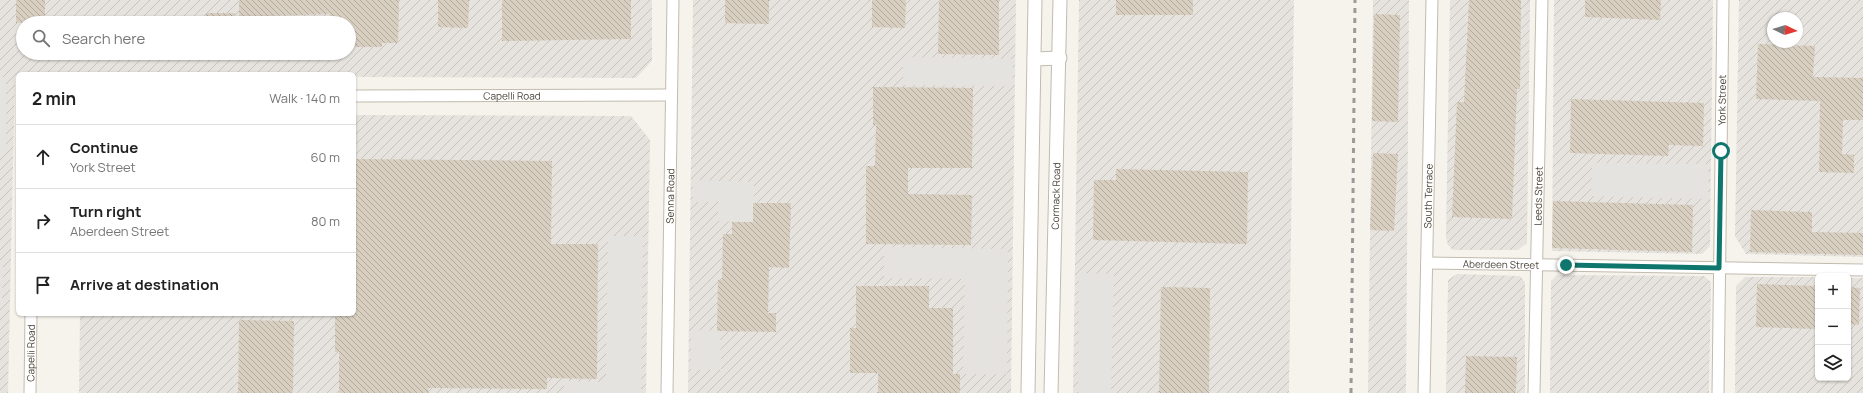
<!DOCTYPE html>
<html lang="en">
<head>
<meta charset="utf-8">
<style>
  :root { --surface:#fff; --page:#f2f2f2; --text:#222; --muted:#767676; --line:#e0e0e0 }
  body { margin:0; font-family:Manrope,sans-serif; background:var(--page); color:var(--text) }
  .controls { position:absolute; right:12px; bottom:12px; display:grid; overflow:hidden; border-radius:6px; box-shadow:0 1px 3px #0004 }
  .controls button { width:36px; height:36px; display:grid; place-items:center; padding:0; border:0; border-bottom:1px solid var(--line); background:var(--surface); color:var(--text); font:20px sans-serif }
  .compass { position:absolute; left:1767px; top:12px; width:36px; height:36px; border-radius:50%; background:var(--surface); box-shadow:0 1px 3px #0004; rotate:94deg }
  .stop { position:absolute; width:12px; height:12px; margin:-9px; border:3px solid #0f766e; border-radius:50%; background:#fff }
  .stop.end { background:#0f766e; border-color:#fff; box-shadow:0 1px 4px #0008 }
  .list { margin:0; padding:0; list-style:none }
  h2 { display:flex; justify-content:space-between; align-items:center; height:52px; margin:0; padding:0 16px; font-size:17px }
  h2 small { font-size:13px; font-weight:400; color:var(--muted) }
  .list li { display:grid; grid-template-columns:26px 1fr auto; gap:12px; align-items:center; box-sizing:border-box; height:64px; padding:0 16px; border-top:1px solid var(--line) }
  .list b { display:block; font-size:15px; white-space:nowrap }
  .list p { margin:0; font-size:13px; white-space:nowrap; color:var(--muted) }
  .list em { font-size:13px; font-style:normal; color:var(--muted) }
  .icon { flex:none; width:22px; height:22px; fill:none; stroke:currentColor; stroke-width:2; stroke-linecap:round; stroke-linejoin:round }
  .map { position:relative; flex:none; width:1863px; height:393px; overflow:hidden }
  .search { position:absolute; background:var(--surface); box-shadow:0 1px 3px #0004; left:16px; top:16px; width:340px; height:44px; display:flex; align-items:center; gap:10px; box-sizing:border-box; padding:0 14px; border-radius:22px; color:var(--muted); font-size:15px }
  .panel { position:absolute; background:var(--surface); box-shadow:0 1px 3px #0004; left:16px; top:72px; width:340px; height:244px; border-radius:6px }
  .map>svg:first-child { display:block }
</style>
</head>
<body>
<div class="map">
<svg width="1863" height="393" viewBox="0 0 1863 393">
  <defs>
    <pattern id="industrial-furrows" width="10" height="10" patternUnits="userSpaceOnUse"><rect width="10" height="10" fill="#e6e2dd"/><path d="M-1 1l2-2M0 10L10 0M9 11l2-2" fill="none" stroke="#c7c3be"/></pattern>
    <pattern id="building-back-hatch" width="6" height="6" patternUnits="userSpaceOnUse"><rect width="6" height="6" fill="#d8cfc1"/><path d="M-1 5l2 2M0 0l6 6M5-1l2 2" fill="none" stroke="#b1aa9e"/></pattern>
  </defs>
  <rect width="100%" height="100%" fill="#f6f3ec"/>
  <path fill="url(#industrial-furrows)" fill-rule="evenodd" d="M0,0H652V61L636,78L354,77V74H18V76H15L8,393H0ZM23,23H349V53H23Z
    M693,0H1016L1011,393H688Z
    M1079,0H1294L1289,393H1073Z
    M1373,0H1409L1406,393H1368Z
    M1450,0H1530L1527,243L1518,250H1453L1448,245L1446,236Z
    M1554,0H1713L1710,246L1702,254L1552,251Z
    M1739,0H1863V257L1746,254L1735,236ZM1773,18H1797V42H1773Z
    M354,115L631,116L650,140L646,393H79L80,314H354Z
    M1457,274L1520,276L1525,282V393H1446L1448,280Z
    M1557,275L1704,276L1711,282L1709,393H1550L1551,281Z
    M1745,277H1818V378H1848V278H1863V393H1735L1736,286Z"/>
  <path fill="#e5e3e0" d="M903,57L1013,59L1012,86L903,85Z
    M0,77H6V152H0Z
    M1592,163L1708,164V199L1591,196Z
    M693,180L754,182L753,222L718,221V202H693Z
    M608,236H643L641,393H564V381L606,382Z
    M884,247L1008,249L1007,374H963L965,279L884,278Z
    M0,265H3L2,302H0Z
    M1079,273L1114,274L1111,393H1078Z
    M691,330L720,331L721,370H691Z"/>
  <path fill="url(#building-back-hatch)" d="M16,0H45V23H16Z
    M239,0H399L398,43H382V47H349V23H330V14L239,17Z
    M438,0H469L468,28L438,27Z
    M502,0H631V39L502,41Z
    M725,0H769V24L725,23Z
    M872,0H906L905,28L872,27Z
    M939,0H999V55L938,54Z
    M1116,0H1193V15H1116Z
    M1469,0H1521L1520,89H1517L1512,219L1452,217L1457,102H1464Z
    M1585,0H1661L1660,20L1585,17Z
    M206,13H235V23H206Z
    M1374,14L1400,15L1398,122L1372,121Z
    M1758,44L1815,46L1813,77L1863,78V120H1843L1842,154L1854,155V173L1819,172L1820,101L1756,99Z
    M873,87L973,88L972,168H908V194L972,195L971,245L866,244V166H875L876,125H873Z
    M1571,99L1704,103L1703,146L1669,145L1668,156L1570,153Z
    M1373,153L1398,154L1394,231L1370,230Z
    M356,159L552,161L551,244H598L597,379L547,378V389L428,388L429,393H339V352H335V314H354L355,310Z
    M1116,169L1248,172L1247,244L1093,240L1094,180H1116Z
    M1553,201L1693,205L1692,252L1552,248Z
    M753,203H791L789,268L769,267L768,313H776V332L717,331L718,280H722L723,234H732V222H753Z
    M1751,210L1812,212V232L1863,233V255L1750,252Z
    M1757,284L1818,286V312H1815V329L1756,327Z
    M856,286H929V308H953V374H960V393H878V373H850V328H856Z
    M1161,287L1210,288L1209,393H1159Z
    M1848,287L1860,288L1859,325L1848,324Z
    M239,320L294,321L293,393H238Z
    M1466,356L1517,357L1516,393H1465Z"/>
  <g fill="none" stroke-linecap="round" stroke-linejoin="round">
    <defs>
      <g id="minor">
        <path id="s1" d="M354,96L670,95"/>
        <path id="s2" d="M1427,263L1863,270"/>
        <path id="s3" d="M30,393L31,314"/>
        <path id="s4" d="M667,393L673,0"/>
        <path id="s5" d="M1424,393L1432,0"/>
        <path id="s6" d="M1534,393L1542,0"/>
        <path id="s7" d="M1718,393L1723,0"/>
      </g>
      <g id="tertiary">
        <path d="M1034,59L1060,58"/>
        <path d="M1028,393L1035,0"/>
        <path id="s8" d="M1051,393L1060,0"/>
      </g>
    </defs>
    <use href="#minor" stroke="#c2bbae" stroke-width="13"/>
    <use href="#tertiary" stroke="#c2bbae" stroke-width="15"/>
    <use href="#minor" stroke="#fff" stroke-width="11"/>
    <use href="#tertiary" stroke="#fff" stroke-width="13"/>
    <path stroke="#9a9a9a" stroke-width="3" stroke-dasharray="5 5" stroke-linecap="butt" d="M1351,393L1355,0"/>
  </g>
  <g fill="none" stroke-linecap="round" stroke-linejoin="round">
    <path stroke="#0f766e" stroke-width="5" d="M1566,265L1719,268L1721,151"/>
  </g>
  <g text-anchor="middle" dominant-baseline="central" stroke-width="4" stroke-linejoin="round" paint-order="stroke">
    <g font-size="10" fill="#4b4439" stroke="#fff">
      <text stroke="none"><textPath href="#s1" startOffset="158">Capelli Road</textPath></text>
      <text stroke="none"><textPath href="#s7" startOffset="293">York Street</textPath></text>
      <text stroke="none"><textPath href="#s4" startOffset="197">Senna Road</textPath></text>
      <text stroke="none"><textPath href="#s5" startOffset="197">South Terrace</textPath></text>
      <text stroke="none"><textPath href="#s6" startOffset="197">Leeds Street</textPath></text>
      <text stroke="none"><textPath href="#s8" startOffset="197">Cormack Road</textPath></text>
      <text stroke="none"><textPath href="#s2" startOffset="74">Aberdeen Street</textPath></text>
      <text stroke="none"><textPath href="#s3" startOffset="40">Capelli Road</textPath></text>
    </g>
  </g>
</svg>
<div class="controls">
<button>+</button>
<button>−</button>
<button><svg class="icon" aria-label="layers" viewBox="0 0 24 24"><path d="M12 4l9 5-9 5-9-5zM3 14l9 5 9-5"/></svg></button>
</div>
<svg class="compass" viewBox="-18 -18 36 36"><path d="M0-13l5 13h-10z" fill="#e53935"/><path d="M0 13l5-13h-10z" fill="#767676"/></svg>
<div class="stop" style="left:1721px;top:151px"></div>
<div class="stop end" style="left:1566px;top:265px"></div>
<div class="search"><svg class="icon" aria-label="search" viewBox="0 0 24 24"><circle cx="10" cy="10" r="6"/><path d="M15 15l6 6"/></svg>Search here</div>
<section class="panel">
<h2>2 min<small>Walk · 140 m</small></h2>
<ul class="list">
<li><svg class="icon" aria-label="ahead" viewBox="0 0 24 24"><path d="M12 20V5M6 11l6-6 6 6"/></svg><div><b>Continue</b><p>York Street</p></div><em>60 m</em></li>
<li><svg class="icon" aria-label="right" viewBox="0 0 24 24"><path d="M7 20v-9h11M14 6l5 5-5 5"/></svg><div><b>Turn right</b><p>Aberdeen Street</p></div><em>80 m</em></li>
<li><svg class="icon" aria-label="arrive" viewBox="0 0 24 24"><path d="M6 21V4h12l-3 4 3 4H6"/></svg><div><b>Arrive at destination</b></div></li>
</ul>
</section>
</div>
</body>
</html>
